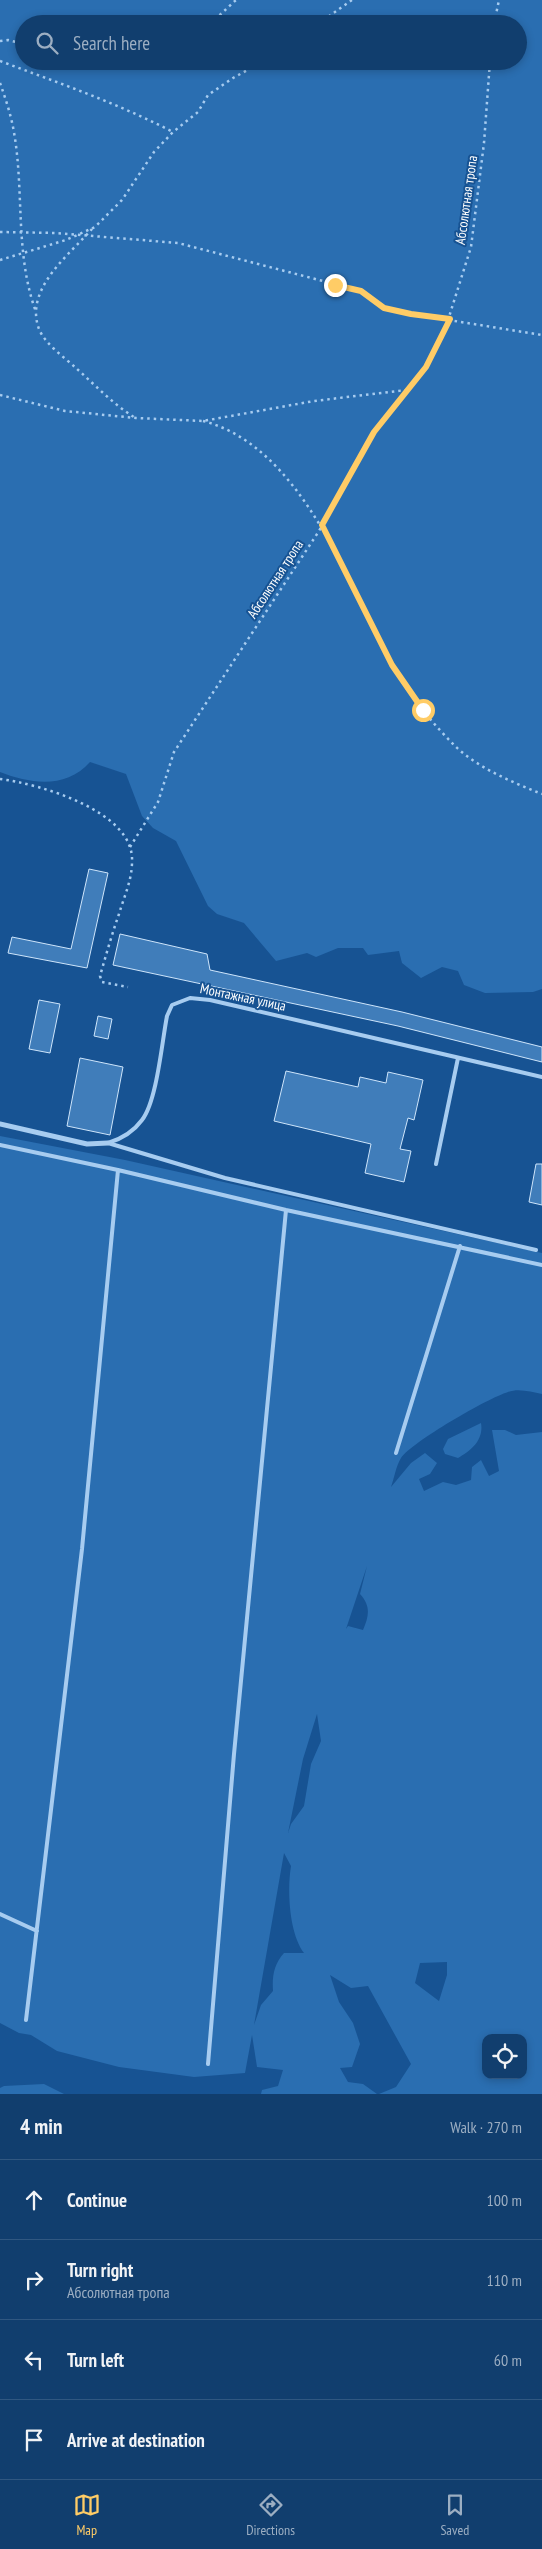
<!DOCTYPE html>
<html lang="en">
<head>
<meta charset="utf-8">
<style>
  :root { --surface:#113e6e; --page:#1a4573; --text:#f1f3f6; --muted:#9caec2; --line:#305781; --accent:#fc6 }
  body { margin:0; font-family:"PT Sans Narrow",sans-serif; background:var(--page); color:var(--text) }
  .controls { position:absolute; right:15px; bottom:15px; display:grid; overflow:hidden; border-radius:10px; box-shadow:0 2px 8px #0003 }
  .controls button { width:45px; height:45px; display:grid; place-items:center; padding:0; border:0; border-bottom:1px solid var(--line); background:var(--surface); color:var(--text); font:25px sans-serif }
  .stop { position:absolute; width:15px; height:15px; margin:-11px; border:4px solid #fc6; border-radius:50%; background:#fff }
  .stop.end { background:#fc6; border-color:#fff; box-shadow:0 1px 5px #0008 }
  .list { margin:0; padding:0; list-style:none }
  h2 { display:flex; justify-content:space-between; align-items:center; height:65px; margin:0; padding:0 20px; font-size:21px }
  h2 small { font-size:16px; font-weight:400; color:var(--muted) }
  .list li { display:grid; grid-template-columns:32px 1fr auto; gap:15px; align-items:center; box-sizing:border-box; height:80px; padding:0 20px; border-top:1px solid var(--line) }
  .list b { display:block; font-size:19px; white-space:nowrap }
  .list p { margin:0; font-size:16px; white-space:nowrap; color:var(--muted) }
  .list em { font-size:16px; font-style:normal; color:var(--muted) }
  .icon { flex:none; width:28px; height:28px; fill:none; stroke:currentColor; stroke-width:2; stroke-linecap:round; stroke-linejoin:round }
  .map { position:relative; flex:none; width:542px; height:2094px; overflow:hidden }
  .search { position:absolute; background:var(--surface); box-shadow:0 2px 8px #0003; left:15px; right:15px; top:15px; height:55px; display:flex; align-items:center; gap:12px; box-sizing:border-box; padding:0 18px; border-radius:28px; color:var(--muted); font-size:19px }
  .sheet { height:385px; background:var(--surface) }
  nav { display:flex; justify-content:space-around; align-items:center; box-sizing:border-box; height:70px; border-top:1px solid var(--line); background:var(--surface); font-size:14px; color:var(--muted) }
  nav a { display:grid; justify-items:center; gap:2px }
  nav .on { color:var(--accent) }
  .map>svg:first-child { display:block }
</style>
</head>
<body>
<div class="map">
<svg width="542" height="2094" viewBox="0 0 542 2094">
  <rect width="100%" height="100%" fill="#175393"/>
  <path fill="#2a6eb1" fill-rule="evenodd" d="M0,0H542V989L533,992L485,993L464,985L458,971L442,967L421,978L402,963L399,951L368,955L363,948H338L316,957L307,953L276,961L244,923L217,914L208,906L176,841L153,828L142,816L126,774L90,762C66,789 31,784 0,772ZM24,24H518V61H24Z
    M0,1136L125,1160L542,1253V1394C531,1392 519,1388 508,1392C488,1398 412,1442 401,1458C396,1466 394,1479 391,1487L411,1463L425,1453L437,1463L430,1474L419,1479L424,1491L443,1482L456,1485L471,1480L472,1467L481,1460L489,1476L499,1471L492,1430H505L516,1435L542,1432V2094H379L396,2087L411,2064L368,1986L351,1988L330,1975L339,2002L353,2023L360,2044L352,2067L340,2068L348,2082L363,2084L377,2094H261L262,2090L278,2086L283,2070L257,2067L252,2035L245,2073L194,2077L119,2067L57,2051L31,2035L19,2033L0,2023ZM367,1566L360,1594C371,1606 369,1616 363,1630L348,1626L346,1629ZM317,1714L321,1741L311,1764L304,1806L291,1824L288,1833L303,1759ZM284,1853L291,1866C287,1890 289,1933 304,1953H284C274,1964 272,1976 273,1991L261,2005L254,2025ZM447,1962V1975L439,2001L415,1983L420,1963ZM486,2038H523V2075H486Z
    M481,1423C484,1440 471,1451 458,1458L445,1454L443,1449L448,1439Z
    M44,2084L64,2094H0V2088L4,2086Z"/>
  <path fill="#407dba" stroke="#cee5fb" d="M89,869L108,873L87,968L8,953L12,937L71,949Z
    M120,934L207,954L210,970L402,1012L542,1047V1062L398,1026L113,965Z
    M39,1000L60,1004L50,1053L29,1049Z
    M98,1016L112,1019L108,1039L94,1036Z
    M80,1058L123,1067L110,1135L67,1126Z
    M286,1071L358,1087L360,1077L386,1083L388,1072L423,1080L414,1120L408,1118L400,1149L411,1151L404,1182L365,1173L371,1144L274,1121Z
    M536,1164H542V1205L529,1202Z"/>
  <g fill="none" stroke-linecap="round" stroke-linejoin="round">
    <path stroke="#a7ccf0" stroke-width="2.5" stroke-dasharray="2.5 4" stroke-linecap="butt" d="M210,24L236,0
      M318,24L352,0
      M494,24L499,0
      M0,41L8,40L24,44
      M0,61C59,83 117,103 173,132
      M0,83C5,97 10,112 13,127C25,188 14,252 36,312
      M92,229C69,255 24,289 39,329C45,344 64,357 76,368C95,385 113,404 134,417
      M0,232L56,233L178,243L361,291L384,308L411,314L542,335
      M0,260L66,240L95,227L122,200L154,152L173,132L198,112L208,95L233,78L264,61
      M0,395L65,411L136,418L203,421L314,401L406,390
      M203,421C301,446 348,583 391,663C407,693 432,723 456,747C480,769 512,782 542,794
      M0,779C39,784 135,811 132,862C132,880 124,897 119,914C112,934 106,955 100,976L102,982L128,987
      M130,847L158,802L174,752L319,531L374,432L426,367L443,336L471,247L484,143L490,61"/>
    <path stroke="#a7ccf0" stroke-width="4" d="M108,1143C121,1139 134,1131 142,1120C157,1101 162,1041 167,1016L172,1005L190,998L210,1000L542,1077
      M108,1143L225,1178L536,1250
      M0,1145L118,1170L286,1210L542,1265
      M436,1164L458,1058
      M396,1453L460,1246
      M0,1914L37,1931
      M26,2020L82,1549L118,1170
      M208,2064L234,1754L286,1210"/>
    <path stroke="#a7ccf0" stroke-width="5" d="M0,1124L87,1144L108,1143"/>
  </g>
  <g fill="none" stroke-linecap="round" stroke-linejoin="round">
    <path stroke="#fc6" stroke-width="6" d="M335,285L361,291L384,308L411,314L450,319L426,367L374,432L322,525L392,665L423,710"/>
  </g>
  <g text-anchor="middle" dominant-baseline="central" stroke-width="4" stroke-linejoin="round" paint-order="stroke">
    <g font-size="14" fill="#fff" stroke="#175393">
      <text transform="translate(466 200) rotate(-82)">Абсолютная тропа</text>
      <text transform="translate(275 579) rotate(-57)">Абсолютная тропа</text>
      <text transform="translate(243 997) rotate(12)">Монтажная улица</text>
    </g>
  </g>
</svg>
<div class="controls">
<button><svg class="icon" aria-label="locate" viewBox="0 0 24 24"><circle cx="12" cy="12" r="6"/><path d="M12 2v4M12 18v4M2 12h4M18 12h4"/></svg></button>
</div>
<div class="stop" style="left:423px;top:710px"></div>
<div class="stop end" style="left:335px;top:285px"></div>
<div class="search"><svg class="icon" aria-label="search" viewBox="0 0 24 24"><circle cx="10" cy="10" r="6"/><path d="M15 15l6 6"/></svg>Search here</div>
</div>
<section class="sheet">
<h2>4 min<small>Walk · 270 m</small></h2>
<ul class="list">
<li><svg class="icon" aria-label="ahead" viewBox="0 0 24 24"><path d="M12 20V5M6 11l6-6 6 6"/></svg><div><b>Continue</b></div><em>100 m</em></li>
<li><svg class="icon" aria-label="right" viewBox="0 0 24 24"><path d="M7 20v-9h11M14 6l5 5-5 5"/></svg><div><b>Turn right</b><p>Абсолютная тропа</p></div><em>110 m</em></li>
<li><svg class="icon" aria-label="left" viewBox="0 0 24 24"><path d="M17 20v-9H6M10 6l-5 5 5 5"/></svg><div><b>Turn left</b></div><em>60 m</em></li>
<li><svg class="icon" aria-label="arrive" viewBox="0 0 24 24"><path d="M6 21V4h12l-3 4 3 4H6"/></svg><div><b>Arrive at destination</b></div></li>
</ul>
</section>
<nav>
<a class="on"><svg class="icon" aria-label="map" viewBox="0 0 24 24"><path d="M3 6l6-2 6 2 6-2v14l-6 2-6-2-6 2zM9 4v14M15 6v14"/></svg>Map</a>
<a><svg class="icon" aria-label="directions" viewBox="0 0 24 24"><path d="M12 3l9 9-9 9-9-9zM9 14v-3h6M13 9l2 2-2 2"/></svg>Directions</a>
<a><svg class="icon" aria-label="saved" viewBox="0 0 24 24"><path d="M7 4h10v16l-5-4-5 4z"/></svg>Saved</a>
</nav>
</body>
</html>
